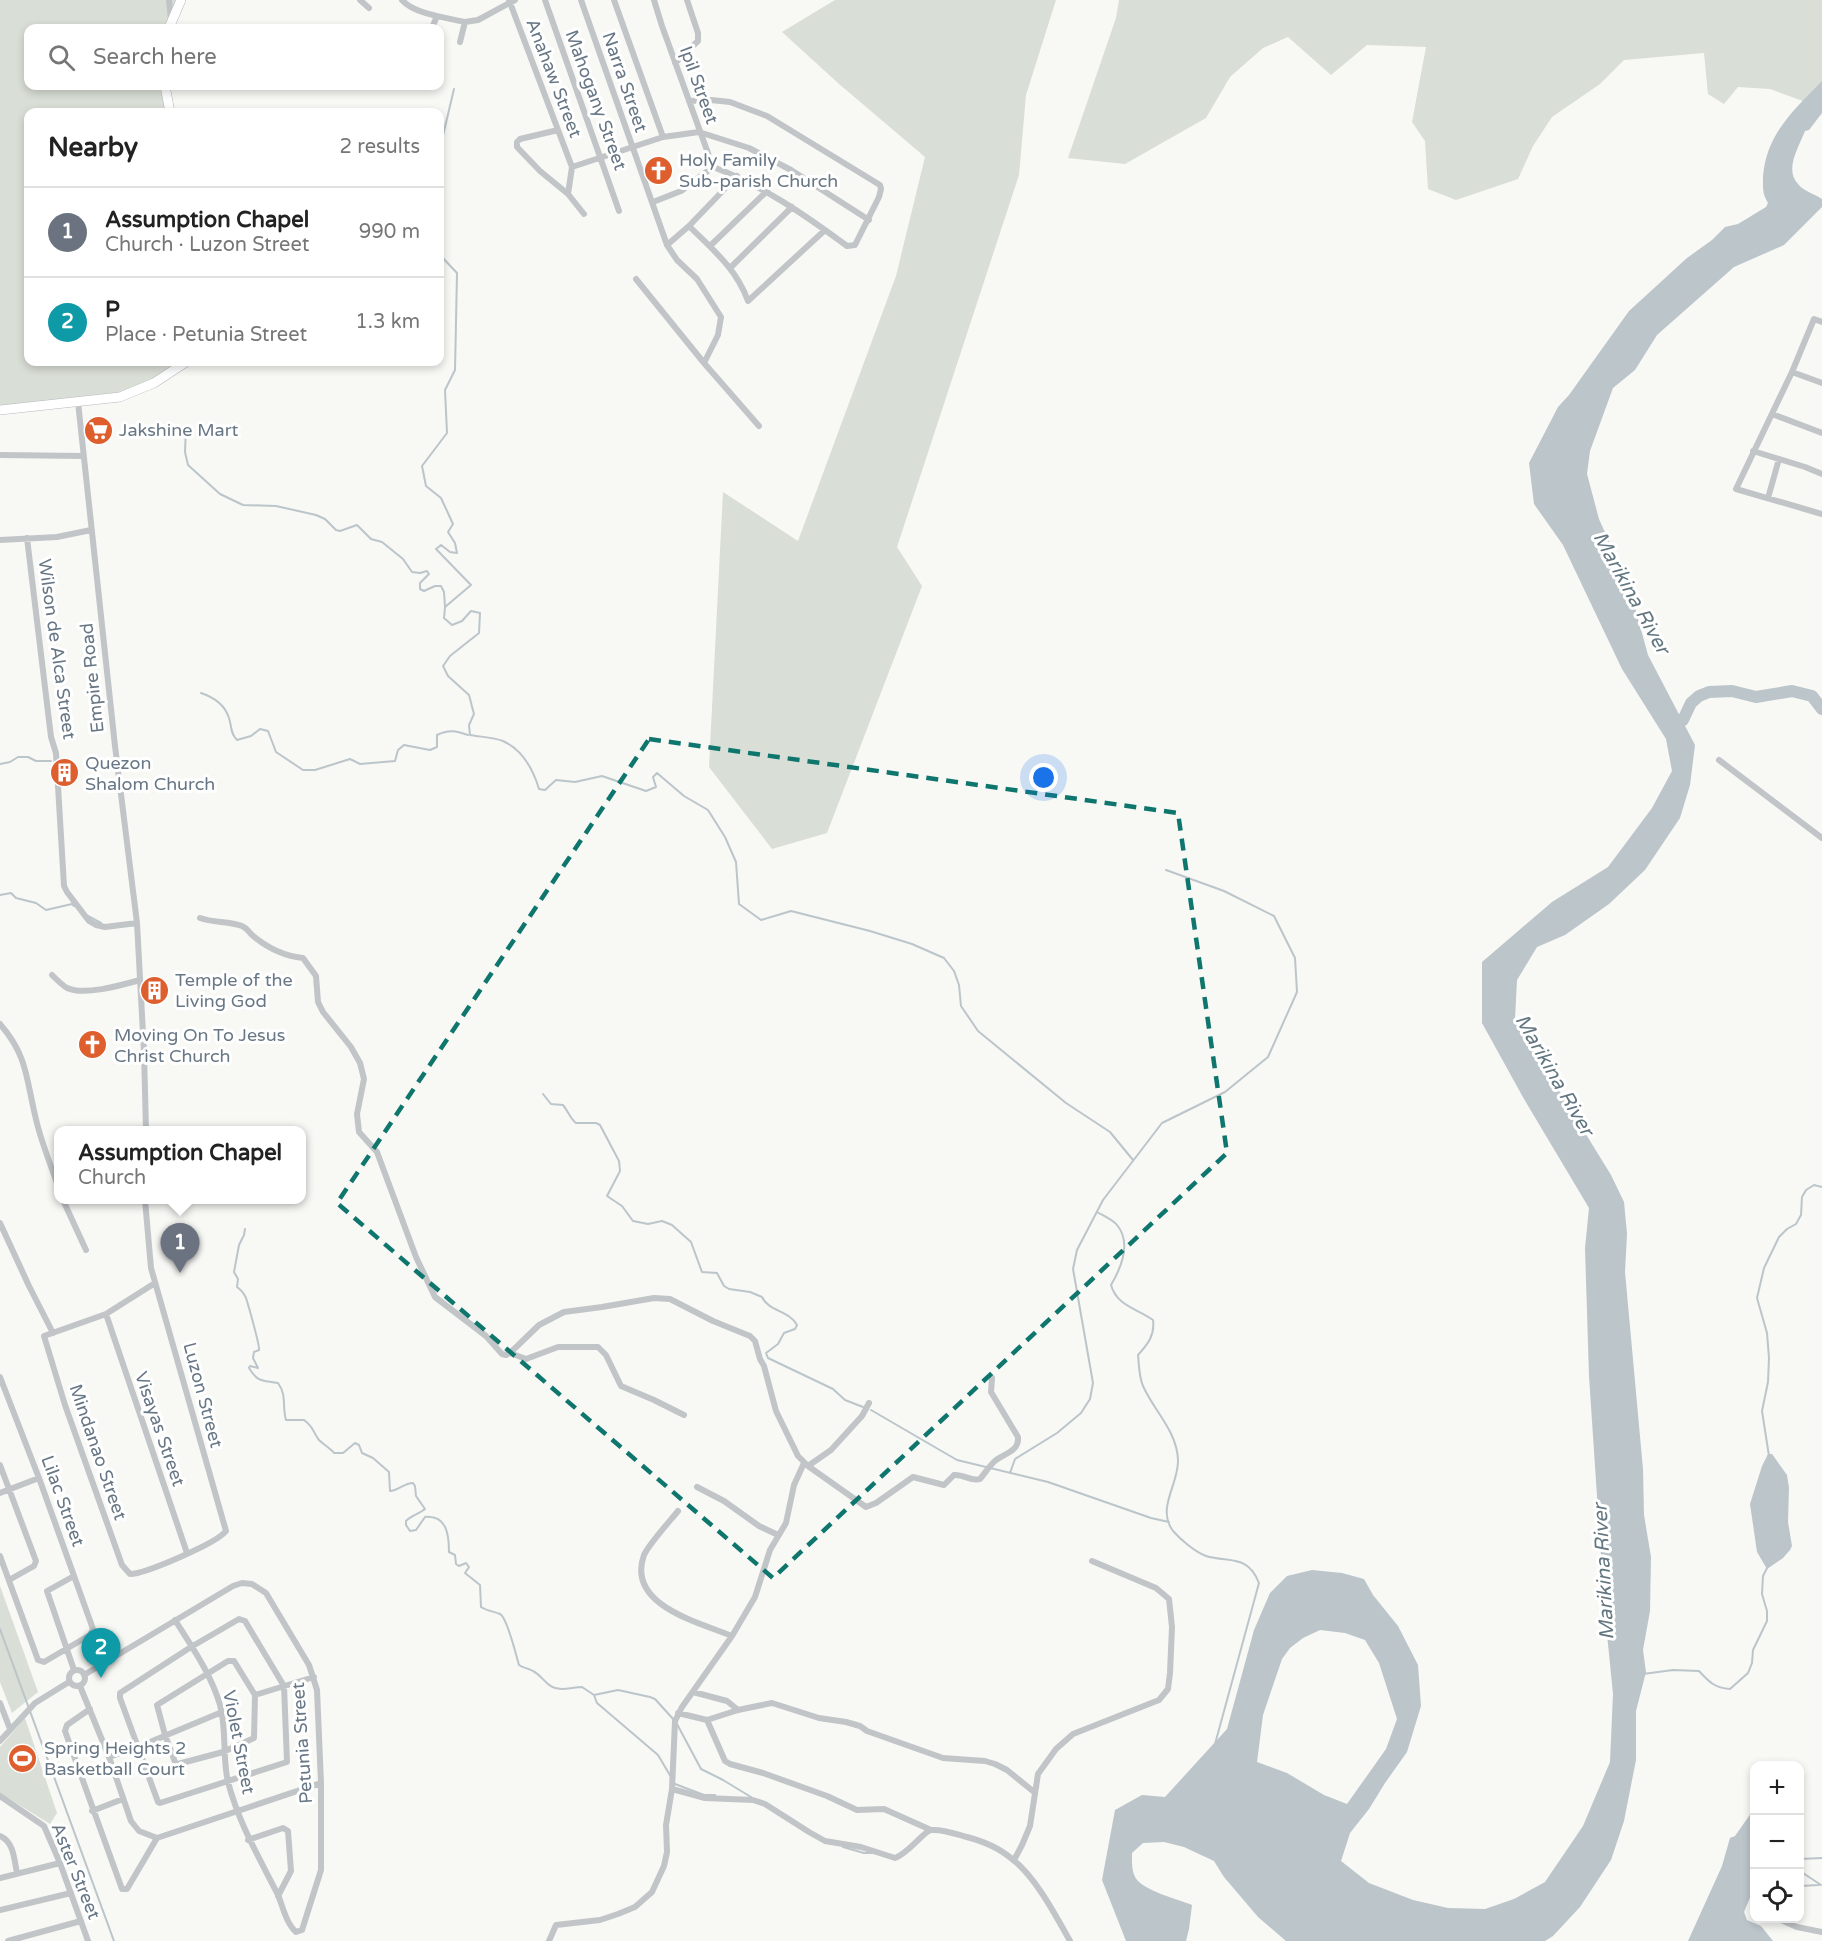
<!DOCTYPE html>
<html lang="en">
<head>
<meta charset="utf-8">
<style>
  :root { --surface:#fff; --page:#f2f2f2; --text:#222; --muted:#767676; --line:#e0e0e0; --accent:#0b8043 }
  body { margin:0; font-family:"Varela Round",sans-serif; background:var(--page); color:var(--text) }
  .controls { position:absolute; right:18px; bottom:18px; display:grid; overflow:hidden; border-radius:12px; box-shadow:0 3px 9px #0003 }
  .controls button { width:54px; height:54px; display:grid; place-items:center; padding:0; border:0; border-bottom:2px solid var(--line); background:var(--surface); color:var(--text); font:30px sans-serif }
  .you { position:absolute; left:1044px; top:778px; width:21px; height:21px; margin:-15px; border:4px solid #fff; border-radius:50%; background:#1a73e8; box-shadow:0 0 0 9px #1a73e833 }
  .badge { display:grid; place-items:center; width:39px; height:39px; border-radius:50%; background:var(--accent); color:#fff; font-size:20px; font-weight:700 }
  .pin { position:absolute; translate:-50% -50px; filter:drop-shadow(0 2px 3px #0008) }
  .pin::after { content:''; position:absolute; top:32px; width:21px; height:18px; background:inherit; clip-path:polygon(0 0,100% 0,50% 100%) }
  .popup { position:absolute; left:54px; top:1126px; width:252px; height:78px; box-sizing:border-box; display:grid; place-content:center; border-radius:12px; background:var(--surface); filter:drop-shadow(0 2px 4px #0005); font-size:20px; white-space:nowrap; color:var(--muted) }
  .popup b { font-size:22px; color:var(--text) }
  .popup::after { content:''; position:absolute; left:50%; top:100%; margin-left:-12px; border:12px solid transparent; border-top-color:var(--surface) }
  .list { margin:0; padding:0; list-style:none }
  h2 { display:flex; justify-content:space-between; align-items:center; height:78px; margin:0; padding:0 24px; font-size:26px }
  h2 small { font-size:20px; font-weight:400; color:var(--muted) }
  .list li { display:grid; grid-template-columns:39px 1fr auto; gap:18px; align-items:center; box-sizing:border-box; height:90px; padding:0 24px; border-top:2px solid var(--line) }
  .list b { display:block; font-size:22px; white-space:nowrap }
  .list p { margin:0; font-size:20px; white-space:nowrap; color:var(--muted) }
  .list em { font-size:20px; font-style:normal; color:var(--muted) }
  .icon { flex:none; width:33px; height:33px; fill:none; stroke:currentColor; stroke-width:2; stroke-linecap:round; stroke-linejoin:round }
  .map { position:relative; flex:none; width:1822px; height:1941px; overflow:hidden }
  .search { position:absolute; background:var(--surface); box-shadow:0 3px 9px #0003; left:24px; top:24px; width:420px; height:66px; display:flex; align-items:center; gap:15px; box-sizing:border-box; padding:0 21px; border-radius:12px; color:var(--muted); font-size:22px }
  .panel { position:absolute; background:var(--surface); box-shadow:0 3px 9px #0003; left:24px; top:108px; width:420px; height:258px; border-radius:12px }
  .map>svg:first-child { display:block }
</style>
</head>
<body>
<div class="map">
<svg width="1822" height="1941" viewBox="0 0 1822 1941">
  <rect width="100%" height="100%" fill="#f8f8f5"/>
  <path fill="#d9ded6" d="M0,0H182L169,28H28V86H162L163,101L167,112H28V362H181L131,392L0,410Z
    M835,0H1056L1026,95L1019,175L897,547L922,586L827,833L772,849L709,767L723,492L798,541L896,276L925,157L838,83L782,32Z
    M1119,0H1822V104L1803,101L1770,89L1738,87L1724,104L1708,94L1704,53L1624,60L1600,84L1552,117L1533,146L1518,179L1456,200L1428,189L1425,141L1412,122L1426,47L1367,45L1331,75L1288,37L1263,48L1230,77L1206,118L1125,164L1068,158L1116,18Z
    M0,1586L38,1692L12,1713L0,1682Z
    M25,1718L57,1813L50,1824L0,1793V1747Z"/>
  <path fill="#bbc5ca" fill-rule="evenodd" d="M1822,81V113L1809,130L1805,131C1799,147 1784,169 1798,184C1803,191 1815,194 1822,199V207L1784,245L1734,267L1657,335L1635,370L1613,388L1590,451L1587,474L1599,519L1629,586L1648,655L1695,745L1690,785L1680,818L1645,870L1609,904L1565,935L1537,947L1517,980L1515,1019L1611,1175L1624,1202L1627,1234L1625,1272L1643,1469L1644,1515L1651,1557L1650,1611L1643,1650L1646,1672L1636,1711V1760L1624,1821L1611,1860L1580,1907L1553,1936L1545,1941H1286L1258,1917L1224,1877L1214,1861L1184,1847L1164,1842L1143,1843L1132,1853C1132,1862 1131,1874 1138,1881C1149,1892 1177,1899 1192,1905L1189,1929L1186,1941H1126L1102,1880L1115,1810L1142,1795L1165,1797L1227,1729L1254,1630L1270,1593L1287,1576L1312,1570L1342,1573L1364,1579L1373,1595L1398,1626L1418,1665L1421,1706L1407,1752L1385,1783L1369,1809L1350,1833L1341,1861L1369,1883L1413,1900L1448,1908L1485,1909L1514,1899L1545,1882L1583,1826L1610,1762L1613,1694L1607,1634L1608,1594L1601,1556L1589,1376L1585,1248L1589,1208L1524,1099L1482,1023V962L1552,902L1608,867L1652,808L1672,771L1666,739L1622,669L1563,545L1534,504L1529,463L1558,407L1569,395L1629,311L1687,258L1712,240L1725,227L1738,224L1766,207L1768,203C1762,193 1763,188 1763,177C1766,134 1794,110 1822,81ZM1320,1630L1345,1633L1365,1640L1379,1663L1397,1719L1386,1749L1347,1804L1324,1795L1287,1773L1257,1762L1263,1715L1282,1659L1290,1648L1303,1638Z
    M1768,1454H1772L1787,1475L1789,1488L1788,1522L1792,1546L1790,1550L1783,1558L1767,1569L1757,1552L1750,1504L1762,1466Z
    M1754,1809V1888L1744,1912L1747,1920L1761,1926L1773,1941H1688L1722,1866L1730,1838L1735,1836Z"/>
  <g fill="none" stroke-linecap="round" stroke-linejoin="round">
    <path stroke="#bbc5ca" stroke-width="2" d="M440,148L454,89
      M440,255L457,273L455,370L445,390L447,433L422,466L426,486L441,498L453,524L448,532L455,543L457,553L450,552L441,545L436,549L471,585L445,607L444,618L452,625L462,621L471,611L480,613L479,633L450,656L443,666L448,676L469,695L474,714L469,725L470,735C480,737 493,737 503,741C523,750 533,769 539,789L545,790L556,780L575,782L602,776L646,791L656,787L653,777L657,773L684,796L708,810L725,837L736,862L739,904L761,920L791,911L870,931L912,944L944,958L954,971L959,985L961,1006L978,1031L1066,1103L1110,1132L1133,1160
      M186,427L185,452L188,465L220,494L243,505L276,506L316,515L325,519L336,530L340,531L357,525L371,539L382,542L403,559L412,572L420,573L427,571L429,574L420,583V589L424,591L435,586H441L444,592L445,607
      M201,693C213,697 225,705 229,718C232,727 230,733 237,740L251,736L260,729L268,731L276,752L303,770H315L350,759L360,764L395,761L398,750L404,745L430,750L437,747V735C449,729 456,731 468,735
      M0,764L10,762L18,757H28L36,761H51
      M0,895L11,893L16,898L36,903L46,910L72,904L74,906
      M88,916L101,923
      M543,1094L551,1104L563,1105C568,1111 570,1118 576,1123H596L600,1125L619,1161L620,1171L607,1196L622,1206L633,1221L648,1224L662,1221L672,1225L691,1242L702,1272L717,1273L724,1286L729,1289L750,1292L762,1297C769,1312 789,1310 797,1325L795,1329L784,1333L778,1344L766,1353L768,1358L833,1389L845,1400L863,1407
      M1097,1212C1104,1216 1113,1220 1117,1225C1132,1243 1121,1268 1111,1285C1117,1306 1136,1308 1153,1320C1155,1335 1148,1344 1138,1355C1139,1365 1139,1377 1143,1386C1154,1411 1177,1431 1178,1460C1179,1484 1156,1508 1173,1531C1180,1539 1195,1552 1206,1556C1229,1563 1248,1554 1259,1583L1215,1744
      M245,1229L244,1235L239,1245L234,1272L238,1279L237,1287C241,1290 244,1293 246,1298C248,1304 260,1346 259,1350L254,1352L253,1358L258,1368L250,1366L249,1368C258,1383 263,1380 278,1383C287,1395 282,1407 286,1420H304C315,1428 313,1433 319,1440C324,1445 330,1448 334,1453H343L355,1443L359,1445L362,1453L373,1458L389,1472L390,1491C398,1491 404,1483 413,1483L415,1486L416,1496L425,1509C419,1514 412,1515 406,1521V1525L410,1531L416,1530L425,1517C447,1515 449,1535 449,1552L455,1555L456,1564L459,1566L466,1563L469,1567L465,1573L480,1585L481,1607C487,1611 493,1611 500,1614C507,1617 516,1655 519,1665C523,1668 528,1668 533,1671C539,1674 543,1680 548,1684C558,1693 571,1687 582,1687L594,1695L618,1690L650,1697L655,1699L674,1720
      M871,1410L957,1460L1048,1482L1151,1518L1169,1522
      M1769,1456L1762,1411L1768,1382L1769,1358L1767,1333L1757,1298L1764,1268L1779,1237L1787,1229L1796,1224L1801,1215L1802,1197L1806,1190L1814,1185L1822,1187
      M1010,1473L1015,1459L1057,1433L1081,1413L1090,1399L1093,1383L1073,1269L1077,1250L1103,1200L1162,1123L1225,1092L1268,1057L1297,992L1295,958L1274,916L1224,891L1166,870
      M0,1629L114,1941
      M1643,1674L1673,1670L1699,1671C1709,1682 1715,1688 1730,1689L1748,1673L1752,1663L1753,1650L1767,1621V1611L1762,1594L1763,1576L1768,1566
      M594,1695L597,1703L658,1755L671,1777
      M677,1724L701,1769L723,1780L751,1797
      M675,1784L704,1795H715
      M843,1847L864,1853H872
      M1800,1859L1822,1858
      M1800,1871L1821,1885
      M1800,1886L1819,1885"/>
    <path stroke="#bbc5ca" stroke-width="12" d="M1683,720L1691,703L1699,696L1709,692L1732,691L1756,697L1792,691L1812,696L1822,709"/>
    <defs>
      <path id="primary" d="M169,28L181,0
        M165,86L170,112
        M0,410L120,397L154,383L186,362"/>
    </defs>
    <use href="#primary" stroke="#b6babe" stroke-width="10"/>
    <path stroke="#c1c5c8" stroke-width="6" d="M169,0L171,20
      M360,0L369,8
      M402,0C414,14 447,18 465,22
      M509,0L572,167L568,194
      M545,0L619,211
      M581,0L667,245L677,260L697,279L721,317L718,335L704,363
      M614,0L663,137
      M654,0L662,26L713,167C762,185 805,215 847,246L855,245L879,197L881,189L880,185L767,116L730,102L711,100L689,101
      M432,28L437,16
      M460,42L465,22L478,20L515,0
      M675,63L698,41V33L687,0
      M558,130L520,139L517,142V147L540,171L568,194L584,214
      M572,167L663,137L699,132L749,148L791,170L869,220
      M653,202L681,191L713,167
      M689,226C713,250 736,268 748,301L825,230
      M667,245L689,226L737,176
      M710,246L767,191
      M731,267L792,207
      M636,279L704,363L759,426
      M1822,322L1814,319L1792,372L1736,489L1822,514
      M1792,372L1822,383
      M78,402L115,746L137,923L144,1052L146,1130
      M1772,414L1822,433
      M1753,451L1805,467L1822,474
      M0,455L83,456
      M1768,498L1779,459
      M27,538L51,737L56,753L64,886L67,892L89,921L96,925L105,927L137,923
      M0,540L57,537L91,530
      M1719,760L1822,838
      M200,918C213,923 229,921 242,926C247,928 248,931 252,935C266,947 284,956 303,958L316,976L318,1002L323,1012L351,1047L360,1063L364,1079L357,1114L359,1132L377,1152L416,1257L435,1297L486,1336L502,1354L506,1355L510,1353L539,1325L564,1312L602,1307L654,1298L670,1299L713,1321L750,1336L755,1341L760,1359L764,1366L776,1411L798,1456L808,1466L866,1507L876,1503L913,1477L944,1485L954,1475C964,1474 971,1482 980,1479C985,1473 990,1465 996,1460C1006,1453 1019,1451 1018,1437L991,1392L992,1378
      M52,975C56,979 62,985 67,988C84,996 122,985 140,980
      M0,1024C27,1055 26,1077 35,1115C40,1139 50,1163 58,1186
      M63,1200L86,1250
      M145,1200L151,1268L226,1531C217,1543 145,1574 130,1574L122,1565L65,1405L44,1336L106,1314L155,1283
      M0,1223L29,1286L53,1333
      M106,1314L187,1553
      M510,1353L526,1359L558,1347H598L606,1355L621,1386L654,1400L684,1415
      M0,1377L39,1478L93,1629L90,1635L44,1662L38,1660L0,1556
      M0,1465L36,1561L34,1566L9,1580
      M808,1466L831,1450L862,1416L869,1403
      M697,1487L724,1501L759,1526L778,1535
      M0,1493L39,1478
      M678,1511C669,1522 649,1544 644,1555C626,1605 698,1622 732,1636
      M239,1619L245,1621L284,1686L287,1762L160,1803L158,1802L120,1698V1693L191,1647Z
      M228,1661H234L255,1695L254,1738L223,1752L178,1764L175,1762L165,1735L157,1705Z
      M69 1678a8 8 0 1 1 16 0a8 8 0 1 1-16 0Z
      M74,1670L47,1591L74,1576
      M84,1675L233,1586L242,1583L252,1584L266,1593L309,1665L317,1690L321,1783V1870L302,1930L296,1932C286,1923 283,1907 278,1895C259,1857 239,1824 228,1782C222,1757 227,1730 220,1705C211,1674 192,1647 175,1620
      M80,1686L109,1757L131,1821L139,1831L157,1838L321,1783
      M693,1692L727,1701L738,1710
      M255,1695L314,1677
      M0,1703L10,1729
      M90,1709L67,1725L65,1731L122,1889H127L157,1838
      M678,1713L707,1720L738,1710L772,1703L819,1718L846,1722L860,1726L867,1731L943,1758L985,1761L995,1764L1007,1770L1034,1792
      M707,1720L725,1761L730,1764L763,1773L827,1796L857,1810L884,1809L931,1830
      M0,1741L35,1703L69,1682
      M109,1757L138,1747L222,1712
      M672,1789L705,1798L753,1800L765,1804L809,1832L825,1841L861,1847L895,1858C909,1853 924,1831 931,1830C941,1829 953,1833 963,1836C980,1840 998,1847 1012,1859C1035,1876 1056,1916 1070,1941
      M0,1796L44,1826L60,1863L88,1941
      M92,1811L123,1799
      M0,1836C14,1842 14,1859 17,1873
      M248,1840L283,1828L288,1831L291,1871L278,1896
      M1014,1860L1022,1845L1030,1826L1038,1774L1056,1749L1073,1734L1159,1700L1168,1689L1170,1673L1172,1627L1169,1599L1156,1588L1092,1561
      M0,1878L60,1863
      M0,1910L71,1893
      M1776,1918L1797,1927L1822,1932
      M8,1941L81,1921
      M549,1941L556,1925L600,1920L618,1914L635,1907L652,1892L664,1866L667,1852L666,1825L672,1789L675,1721L682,1707L732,1636L755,1597L770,1550L786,1523L794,1485L804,1463"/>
    <use href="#primary" stroke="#fff" stroke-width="9"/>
  </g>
  <path fill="none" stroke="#0f766e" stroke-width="4.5" stroke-dasharray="12 8" stroke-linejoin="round" d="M649,739L1178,813L1227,1153L773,1578L337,1203Z"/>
  <defs>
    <symbol id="church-disc" viewBox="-11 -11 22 22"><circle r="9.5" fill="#de5e2e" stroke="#fff"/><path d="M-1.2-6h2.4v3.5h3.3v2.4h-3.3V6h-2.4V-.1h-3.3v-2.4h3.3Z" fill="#fff"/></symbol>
    <symbol id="supermarket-disc" viewBox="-11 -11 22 22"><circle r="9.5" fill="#de5e2e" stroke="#fff"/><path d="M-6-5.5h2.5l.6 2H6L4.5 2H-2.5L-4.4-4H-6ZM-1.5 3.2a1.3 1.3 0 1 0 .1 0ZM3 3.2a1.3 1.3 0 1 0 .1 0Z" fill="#fff"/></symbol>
    <symbol id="building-disc" viewBox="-11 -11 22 22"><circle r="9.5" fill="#de5e2e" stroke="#fff"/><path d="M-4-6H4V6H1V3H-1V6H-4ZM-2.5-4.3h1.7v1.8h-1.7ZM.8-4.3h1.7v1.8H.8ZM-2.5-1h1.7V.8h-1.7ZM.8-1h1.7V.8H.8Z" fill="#fff"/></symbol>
    <symbol id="stadium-disc" viewBox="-11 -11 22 22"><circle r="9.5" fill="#de5e2e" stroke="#fff"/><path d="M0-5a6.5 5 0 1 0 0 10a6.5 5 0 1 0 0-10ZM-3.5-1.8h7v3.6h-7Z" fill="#fff"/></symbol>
  </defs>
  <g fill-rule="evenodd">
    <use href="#church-disc" x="642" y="154" width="33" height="33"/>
    <use href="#supermarket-disc" x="82" y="414" width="33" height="33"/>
    <use href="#building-disc" x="48" y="756" width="33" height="33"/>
    <use href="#building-disc" x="138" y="974" width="33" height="33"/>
    <use href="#church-disc" x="76" y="1028" width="33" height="33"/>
    <use href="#stadium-disc" x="6" y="1742" width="33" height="33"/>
  </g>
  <g text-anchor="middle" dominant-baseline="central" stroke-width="6" stroke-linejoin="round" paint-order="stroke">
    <g font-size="18" fill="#687785" stroke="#fff">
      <text transform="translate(554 78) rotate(69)">Anahaw Street</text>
      <text transform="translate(625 82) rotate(71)">Narra Street</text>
      <text transform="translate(699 85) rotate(70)">Ipil Street</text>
      <text transform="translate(596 100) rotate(70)">Mahogany Street</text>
      <text transform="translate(57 649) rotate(82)">Wilson de Alca Street</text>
      <text transform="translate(92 678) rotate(-96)">Empire Road</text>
      <text transform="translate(203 1395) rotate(75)">Luzon Street</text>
      <text transform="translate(160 1429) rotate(71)">Visayas Street</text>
      <text transform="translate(98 1452) rotate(71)">Mindanao Street</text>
      <text transform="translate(63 1501) rotate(70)">Lilac Street</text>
      <text transform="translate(239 1742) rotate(79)">Violet Street</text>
      <text transform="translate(302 1743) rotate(-94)">Petunia Street</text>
      <text transform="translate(76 1871) rotate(68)">Aster Street</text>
    </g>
    <g font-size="18" fill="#687785" stroke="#fff" text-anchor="start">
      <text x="679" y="160">Holy Family<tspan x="679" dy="21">Sub-parish Church</tspan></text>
      <text x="119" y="430">Jakshine Mart</text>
      <text x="85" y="763">Quezon<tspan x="85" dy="21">Shalom Church</tspan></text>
      <text x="175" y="980">Temple of the<tspan x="175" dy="21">Living God</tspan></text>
      <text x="114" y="1035">Moving On To Jesus<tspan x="114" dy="21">Christ Church</tspan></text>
      <text x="44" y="1748">Spring Heights 2<tspan x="44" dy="21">Basketball Court</tspan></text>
    </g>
    <g font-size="20" font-style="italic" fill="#637781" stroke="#fff">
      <text transform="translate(1631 593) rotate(61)">Marikina River</text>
      <text transform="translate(1554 1075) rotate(60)">Marikina River</text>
      <text transform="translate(1604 1572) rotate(-93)">Marikina River</text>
    </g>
  </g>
</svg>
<div class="controls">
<button>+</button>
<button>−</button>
<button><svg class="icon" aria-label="locate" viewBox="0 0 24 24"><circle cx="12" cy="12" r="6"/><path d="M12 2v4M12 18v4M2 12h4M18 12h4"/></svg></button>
</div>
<div class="you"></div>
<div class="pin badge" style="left:180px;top:1273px;background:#6b7280">1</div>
<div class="popup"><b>Assumption Chapel</b>Church</div>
<div class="pin badge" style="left:101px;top:1678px;background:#0f9aa8">2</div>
<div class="search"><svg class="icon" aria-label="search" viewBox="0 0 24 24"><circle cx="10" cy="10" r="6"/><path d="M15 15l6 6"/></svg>Search here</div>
<section class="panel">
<h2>Nearby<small>2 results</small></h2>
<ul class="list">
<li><span class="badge" style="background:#6b7280">1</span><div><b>Assumption Chapel</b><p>Church · Luzon Street</p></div><em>990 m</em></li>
<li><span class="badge" style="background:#0f9aa8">2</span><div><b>P</b><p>Place · Petunia Street</p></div><em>1.3 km</em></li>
</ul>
</section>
</div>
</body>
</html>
